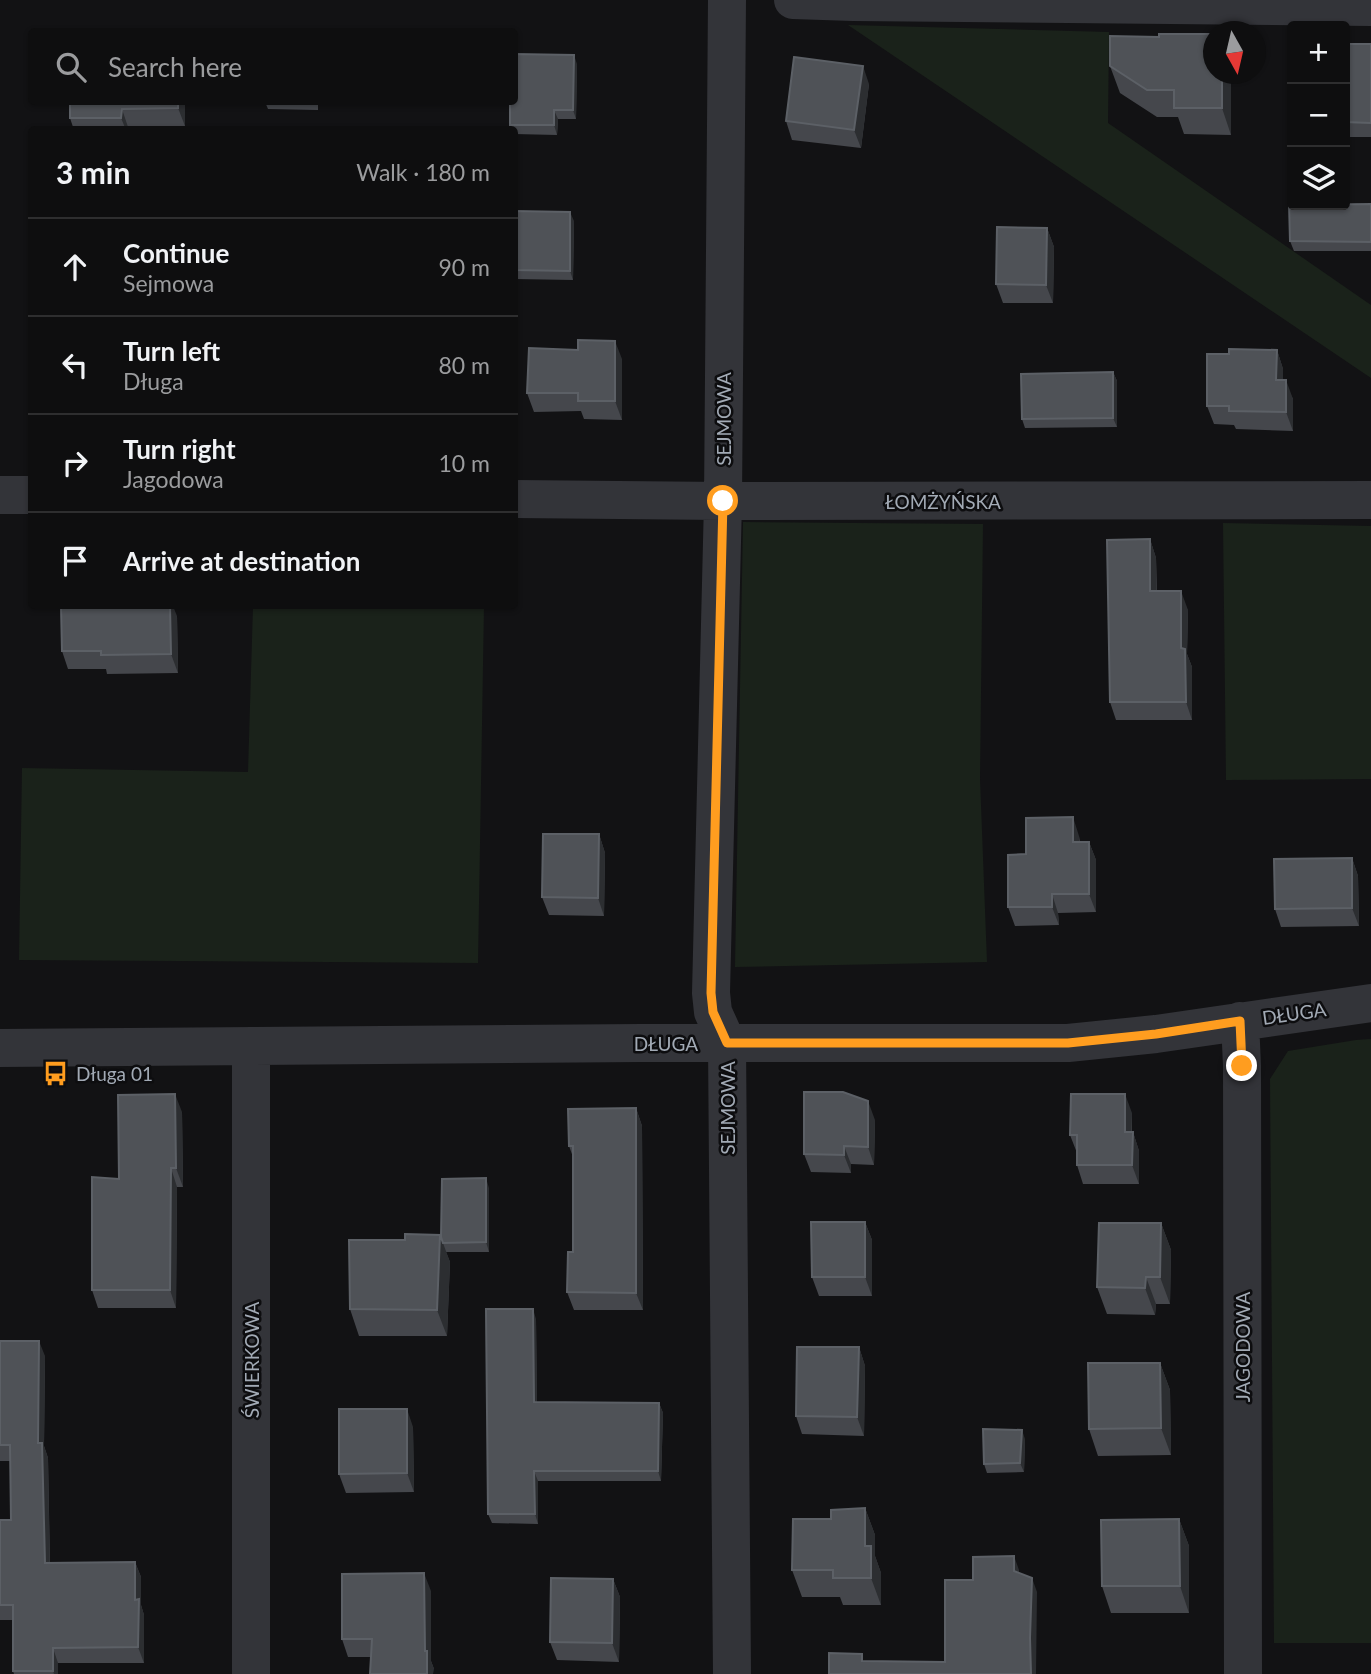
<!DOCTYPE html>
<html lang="en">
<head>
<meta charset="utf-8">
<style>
  :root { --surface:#0e0e0f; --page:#1c1c1d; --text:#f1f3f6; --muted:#9b9c9e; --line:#2e2e2f }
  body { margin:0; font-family:Lato,sans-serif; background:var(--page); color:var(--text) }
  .controls { position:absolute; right:21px; top:21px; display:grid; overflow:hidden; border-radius:7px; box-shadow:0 2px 5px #0004 }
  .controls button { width:63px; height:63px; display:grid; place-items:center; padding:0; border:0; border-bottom:2px solid var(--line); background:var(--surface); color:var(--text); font:35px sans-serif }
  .compass { position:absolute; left:1203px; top:21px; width:63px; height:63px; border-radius:50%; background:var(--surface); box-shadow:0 2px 5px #0004; rotate:172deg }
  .stop { position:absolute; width:21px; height:21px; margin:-16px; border:5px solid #ff9d1f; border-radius:50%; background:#fff }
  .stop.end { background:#ff9d1f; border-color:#fff; box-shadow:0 2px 7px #0008 }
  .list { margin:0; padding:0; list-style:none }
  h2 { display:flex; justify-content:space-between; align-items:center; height:91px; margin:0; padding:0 28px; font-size:30px }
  h2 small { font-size:23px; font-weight:400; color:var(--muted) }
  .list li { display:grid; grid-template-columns:46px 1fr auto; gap:21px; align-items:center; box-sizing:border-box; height:98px; padding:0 28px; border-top:2px solid var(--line) }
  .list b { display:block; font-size:26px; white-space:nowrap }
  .list p { margin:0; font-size:23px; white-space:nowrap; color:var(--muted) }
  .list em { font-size:23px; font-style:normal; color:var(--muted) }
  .icon { flex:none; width:38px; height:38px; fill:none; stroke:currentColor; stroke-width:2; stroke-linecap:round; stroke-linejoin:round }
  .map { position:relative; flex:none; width:1371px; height:1674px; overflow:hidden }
  .search { position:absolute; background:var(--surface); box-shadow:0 2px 5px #0004; left:28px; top:28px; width:490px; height:77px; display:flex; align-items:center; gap:18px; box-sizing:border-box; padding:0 24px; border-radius:7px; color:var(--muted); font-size:26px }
  .panel { position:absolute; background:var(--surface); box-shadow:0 2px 5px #0004; left:28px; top:126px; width:490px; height:483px; border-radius:7px }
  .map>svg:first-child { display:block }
</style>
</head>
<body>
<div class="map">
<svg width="1371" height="1674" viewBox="0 0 1371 1674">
  <rect width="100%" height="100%" fill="#121214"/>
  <path fill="#1a221a" d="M848,25L1109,32L1108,123L1371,305V378Z
    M743,522L983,524L980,779L987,962L735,967Z
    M1223,523L1371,526V779L1226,780Z
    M253,606H484L478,963L19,960L22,768L248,772Z
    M1371,1039V1643H1274L1270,1079L1288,1051L1356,1040Z"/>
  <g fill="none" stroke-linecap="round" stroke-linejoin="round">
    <path stroke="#333439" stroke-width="38" d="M727,0L723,501L711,993L713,1012L727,1043L732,1674
      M793,0L853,2L1371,7
      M0,495H32
      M514,499L723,501L1371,500
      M1240,1021L1242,1066L1243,1674
      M251,1046V1674
      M0,1048L641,1043H1068L1156,1034L1371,1003"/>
  </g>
  <path fill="#45474c" d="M1345,44H1371V137H1345Z
    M577,64L576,119H558L557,135L514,134V130H511L510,125Z
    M1110,66L1214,74H1231V135L1184,134L1178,117H1157L1120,93Z
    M869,84L861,148L792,140L786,121Z
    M70,102H185V126L128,127V130H74L70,118Z
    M265,102H318V110L268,109Z
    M1371,204V251H1294L1290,241Z
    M514,211L574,221L573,280L514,279Z
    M1047,228L1054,247L1053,303H1003L996,284Z
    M1277,350L1283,369V380L1293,399V431L1236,429L1234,425L1214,424L1207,406L1229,354Z
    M622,359V420L584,419L581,411L534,412L527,393Z
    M1113,372L1117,381V427L1025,428L1022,419Z
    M1150,539L1156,558L1157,591L1188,610L1187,654L1192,667V720H1116L1110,702Z
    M177,616L178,673L107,674L106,669H68L62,651Z
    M599,834L605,853L604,916L549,915L542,897Z
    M1079,836L1080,842H1089L1096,860V912L1058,913L1059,925L1015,926L1008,907L1026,854Z
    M1352,858L1358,876L1359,926L1281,927L1275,909Z
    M636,1108L642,1126L643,1310H574L567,1292L573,1252V1157L569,1146Z
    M182,1112L183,1187H177L176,1308H98L92,1290L119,1179Z
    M1132,1113V1132H1133L1139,1151V1184H1083L1077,1165V1153L1070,1135Z
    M875,1120L874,1165L851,1164V1173L811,1172L804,1154Z
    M489,1188V1252H446L450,1262L447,1336H359L350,1309L405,1240L440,1235Z
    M865,1222L872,1240V1296H819L812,1277Z
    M1161,1223L1171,1250L1170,1304H1156L1155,1315L1107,1314L1097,1287Z
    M536,1319L537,1402L659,1403L663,1413L661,1481H538V1524L492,1523L488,1514Z
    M0,1341L45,1356L44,1446L48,1458L50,1563L135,1562L141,1577V1605L144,1615V1663H58V1674H14L13,1671V1620H0V1520H11L10,1461H0Z
    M859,1347L865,1366L864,1436L802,1434L796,1416Z
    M1160,1363L1170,1390L1171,1455L1098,1456L1089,1429Z
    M413,1427L414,1492L346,1493L339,1474Z
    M1025,1439L1024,1472L987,1473L984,1464Z
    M865,1508L875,1535V1556L881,1573V1605H843L840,1597H802L792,1570L831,1519Z
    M1179,1519L1189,1546V1613H1111L1102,1586Z
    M613,1579L620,1597L619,1662L557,1660L550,1642Z
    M431,1591V1661L434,1669L371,1657H348L342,1639Z"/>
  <path fill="#2c2e31" d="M574,55L577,64L576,119L573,110Z
    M863,66L869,84L861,148L854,130Z
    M1222,74H1231V135L1222,108Z
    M178,102H185V126L178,108Z
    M122,109L128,127V130H126L121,118Z
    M554,110L558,119L557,135L554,125Z
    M570,212L574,221L573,280L570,271Z
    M1047,228L1054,247L1053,303L1046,285Z
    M615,341L622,359V420L615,401Z
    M1277,350L1283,369V399L1276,380Z
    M1113,372L1117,381V427L1113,418Z
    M1286,380L1293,399V431L1286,412Z
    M1150,539L1156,558L1157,610L1150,591Z
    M1181,591L1188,610L1187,654L1192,667V720L1186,702L1181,648Z
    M170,606H173L177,616L178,673L171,654Z
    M1073,817L1079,836L1080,861L1073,842Z
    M599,834L605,853L604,916L598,898Z
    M1089,842L1096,860V912L1089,894Z
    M1352,858L1358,876L1359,926L1352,908Z
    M1052,894L1058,913L1059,925L1052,907Z
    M175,1094L182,1112L183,1187L176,1168Z
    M1125,1094L1132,1113L1131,1150L1125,1132Z
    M868,1101L875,1120L874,1165L868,1147Z
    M636,1108L642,1126L643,1310L636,1293Z
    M1133,1132L1139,1151V1184L1132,1165Z
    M844,1146L851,1164V1173L844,1155Z
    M171,1168L177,1187L176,1308L170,1290Z
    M486,1178L489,1188V1252L486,1242Z
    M865,1222L872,1240V1296L865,1277Z
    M1161,1223L1171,1250L1170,1304L1160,1277Z
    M440,1235L450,1262L447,1336L437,1310Z
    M1146,1277L1156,1304L1155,1315L1145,1288Z
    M533,1309L536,1319L537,1412L534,1402Z
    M39,1341L45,1356L44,1446L48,1458L50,1578L45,1563L38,1443Z
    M859,1347L865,1366L864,1436L857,1417Z
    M1160,1363L1170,1390L1171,1455L1161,1428Z
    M659,1403L663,1413L661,1481L658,1471Z
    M407,1409L413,1427L414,1492L407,1473Z
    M1022,1430L1025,1439L1024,1472L1020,1463Z
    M534,1471L538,1481V1524L535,1514Z
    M865,1508L875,1535V1556L881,1573V1605L871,1578L865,1546Z
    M1179,1519L1189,1546V1613L1180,1586Z
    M1014,1556L1019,1570V1584L1014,1571Z
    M135,1562L141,1577V1605L144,1615V1663L138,1647L135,1600Z
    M424,1573L431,1591V1661L434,1669L433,1674H427L425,1651Z
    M1032,1578L1037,1592L1036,1674H1031L1030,1638Z
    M613,1579L620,1597L619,1662L612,1643Z
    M53,1648L58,1663V1674H54L53,1671Z"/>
  <path fill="#4f5257" stroke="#5c6066" stroke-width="2" d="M1159,34H1214V74H1222V108H1174V90H1147L1110,66V36L1159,37Z
    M1345,44H1371V123L1345,122Z
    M514,54L574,55L573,110H554V125H510V102H514Z
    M794,57L863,66L854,130L786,121Z
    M70,102H178V108L122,109L121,118H70Z
    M1289,203H1292V205L1371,204V242L1290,241Z
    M514,211L570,212V271L514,270Z
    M997,227L1047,228L1046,285L996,284Z
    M578,340L615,341V401H578V393H527L529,348L578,350Z
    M1229,349L1277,350L1276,380H1286V412L1229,411V406H1207V354H1229Z
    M1113,372V418L1022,419L1021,374Z
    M1150,539V591H1181V648L1185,649L1186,702H1110L1107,540Z
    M61,606H170L171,654L101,655V651H62Z
    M1073,817V842H1089V894H1052V907H1008V855L1026,854V818Z
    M543,834H599L598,898L542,897Z
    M1352,858V908L1275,909L1274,859Z
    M804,1092H843L868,1101V1147L844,1146V1155L804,1154Z
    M175,1094L176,1168H171L170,1290H92V1177L119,1179L118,1095Z
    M1071,1094H1125V1132H1133L1132,1165H1077V1135H1070Z
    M636,1108V1293L567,1292L568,1252H573V1146H569L568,1109Z
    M486,1178V1242L443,1243L441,1237L442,1179Z
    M811,1222H865V1277H812Z
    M1099,1223H1161L1160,1277H1146L1145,1288L1097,1287Z
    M405,1234L440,1235L437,1310L350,1309L349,1240H405Z
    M486,1309H533L534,1402L659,1403L658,1471H534L535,1514H488Z
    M0,1341H39L38,1443H42L45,1563L135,1562V1600L139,1599L138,1647L53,1648V1671H13V1605H0V1520H11L10,1445H0Z
    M797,1347H859L857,1417L796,1416Z
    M1088,1363H1160L1161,1428L1089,1429Z
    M339,1409H407V1473L339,1474Z
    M983,1429L1022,1430L1020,1463L984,1464Z
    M865,1508V1546H871V1578H833V1570H792L793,1519H831V1510Z
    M1179,1519L1180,1586H1102L1101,1520Z
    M1014,1556V1571L1032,1578L1030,1638L1031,1674H829V1653L862,1654V1661L945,1662V1580H973V1557Z
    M424,1573L425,1651H427V1674H370L372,1639H342V1574Z
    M551,1578L613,1579L612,1643L550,1642Z"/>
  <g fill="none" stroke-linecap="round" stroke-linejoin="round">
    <path stroke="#ff9d1f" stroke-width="9" d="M723,501L711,993L713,1012L727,1043H1068L1156,1034L1240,1021L1242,1066"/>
  </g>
  <defs>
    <symbol id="bus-bare" viewBox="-9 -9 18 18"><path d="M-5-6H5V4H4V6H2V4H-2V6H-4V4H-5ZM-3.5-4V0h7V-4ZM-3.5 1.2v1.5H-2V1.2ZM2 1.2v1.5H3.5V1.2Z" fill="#ff9d1f" stroke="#0d0d0f" stroke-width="2.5" paint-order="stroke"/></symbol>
  </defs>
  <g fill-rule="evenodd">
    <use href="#bus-bare" x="38" y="1056" width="35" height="35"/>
  </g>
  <g text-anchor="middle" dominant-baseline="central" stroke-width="5" stroke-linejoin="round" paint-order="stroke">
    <g font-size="19" fill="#a2aab5" stroke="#0d0d0f">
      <text transform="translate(723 419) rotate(-90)">SEJMOWA</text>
      <text x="943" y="501">ŁOMŻYŃSKA</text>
      <text transform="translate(1294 1013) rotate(-8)">DŁUGA</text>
      <text x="666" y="1043">DŁUGA</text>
      <text transform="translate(727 1108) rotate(-90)">SEJMOWA</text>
      <text transform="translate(1242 1347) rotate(-90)">JAGODOWA</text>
      <text transform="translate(251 1360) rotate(-90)">ŚWIERKOWA</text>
    </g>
    <g font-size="19" fill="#a2aab5" stroke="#0d0d0f" text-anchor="start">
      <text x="76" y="1073">Długa 01</text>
    </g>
  </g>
</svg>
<div class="controls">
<button>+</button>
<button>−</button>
<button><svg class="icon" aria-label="layers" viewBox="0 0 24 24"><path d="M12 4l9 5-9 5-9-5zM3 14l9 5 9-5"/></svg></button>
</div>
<svg class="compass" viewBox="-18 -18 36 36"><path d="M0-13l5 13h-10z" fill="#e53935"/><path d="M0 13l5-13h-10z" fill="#9b9c9e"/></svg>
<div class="stop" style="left:723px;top:501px"></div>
<div class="stop end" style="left:1242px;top:1066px"></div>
<div class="search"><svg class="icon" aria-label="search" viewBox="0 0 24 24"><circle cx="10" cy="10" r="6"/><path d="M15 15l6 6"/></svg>Search here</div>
<section class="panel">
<h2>3 min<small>Walk · 180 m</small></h2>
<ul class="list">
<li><svg class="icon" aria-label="ahead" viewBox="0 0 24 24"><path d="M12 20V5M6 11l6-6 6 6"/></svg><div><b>Continue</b><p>Sejmowa</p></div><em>90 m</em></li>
<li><svg class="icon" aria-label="left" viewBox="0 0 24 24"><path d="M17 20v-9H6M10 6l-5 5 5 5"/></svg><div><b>Turn left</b><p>Długa</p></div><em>80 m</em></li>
<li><svg class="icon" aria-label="right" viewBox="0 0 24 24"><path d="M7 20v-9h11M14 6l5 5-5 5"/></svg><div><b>Turn right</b><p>Jagodowa</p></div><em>10 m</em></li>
<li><svg class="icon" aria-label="arrive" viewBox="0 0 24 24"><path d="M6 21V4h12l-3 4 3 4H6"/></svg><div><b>Arrive at destination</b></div></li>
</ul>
</section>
</div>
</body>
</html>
